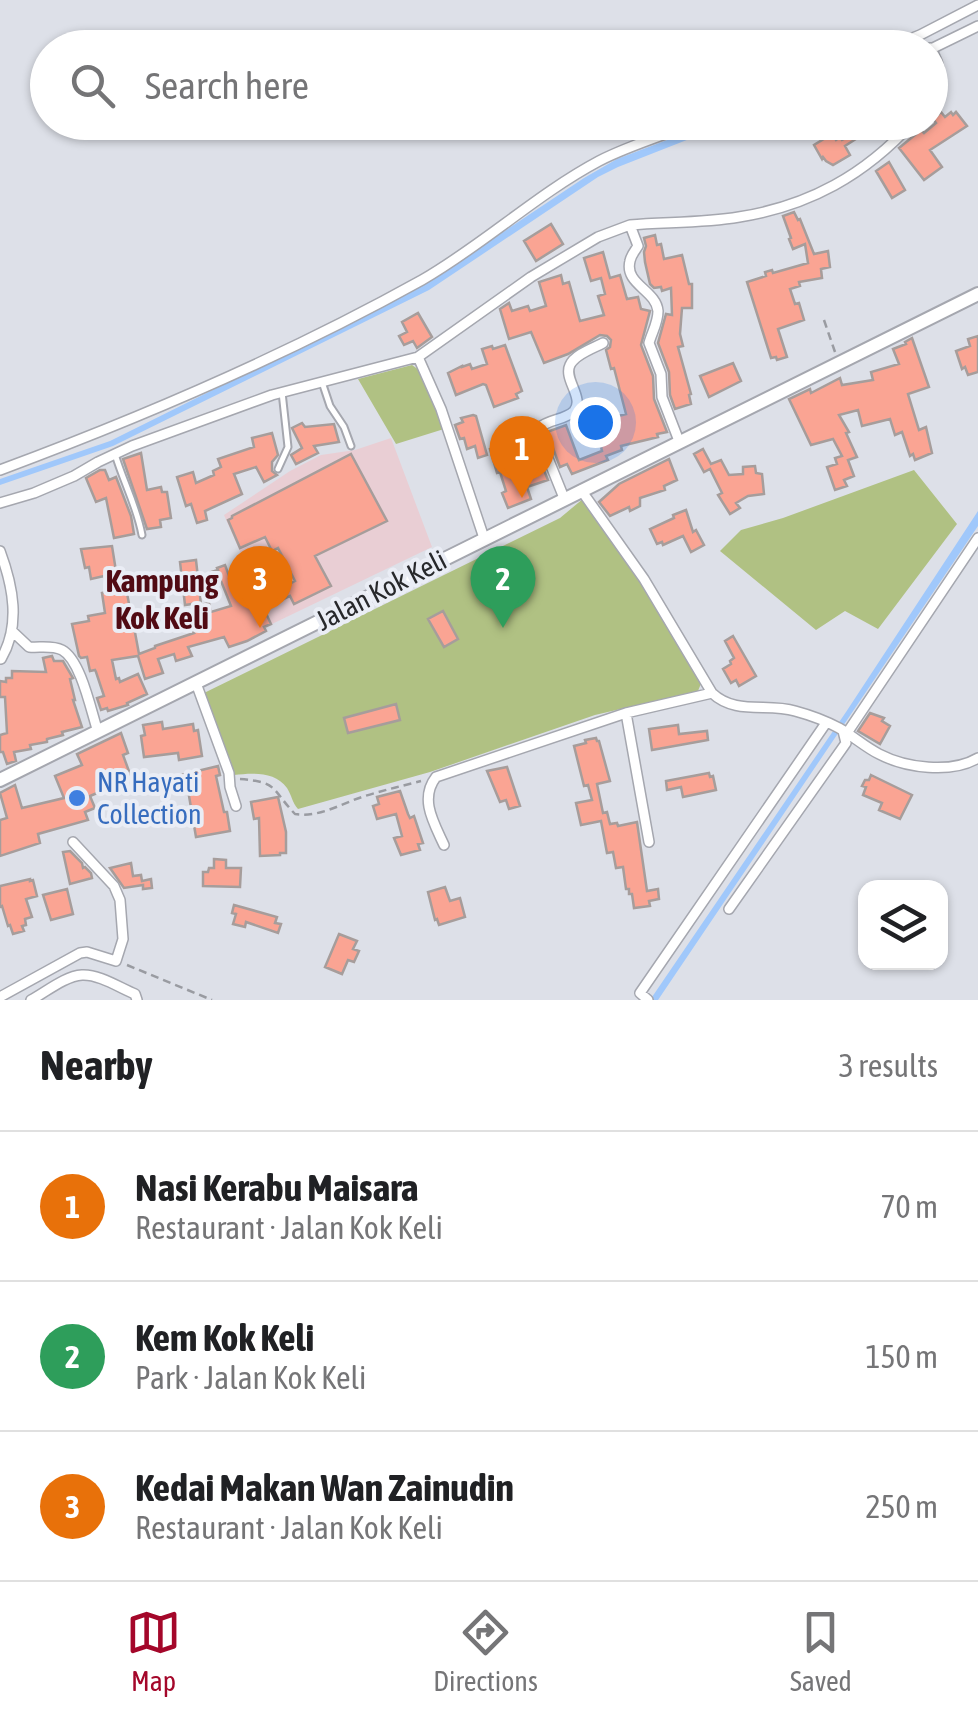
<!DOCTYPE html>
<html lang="en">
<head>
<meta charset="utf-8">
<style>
  :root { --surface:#fff; --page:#f6f6f6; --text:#202124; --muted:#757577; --line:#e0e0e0; --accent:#a4072a }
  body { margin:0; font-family:"Asap Condensed",sans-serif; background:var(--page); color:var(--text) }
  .controls { position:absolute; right:30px; bottom:30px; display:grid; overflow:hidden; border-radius:20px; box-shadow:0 2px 8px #0004 }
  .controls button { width:90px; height:90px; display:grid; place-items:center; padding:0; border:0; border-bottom:2px solid var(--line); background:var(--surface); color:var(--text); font:50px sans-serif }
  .you { position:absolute; left:595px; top:422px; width:35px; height:35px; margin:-25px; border:8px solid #fff; border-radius:50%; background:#1a73e8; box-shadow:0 0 0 15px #1a73e833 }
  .badge { display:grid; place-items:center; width:65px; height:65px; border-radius:50%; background:var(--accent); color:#fff; font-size:32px; font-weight:700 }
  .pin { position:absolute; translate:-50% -82px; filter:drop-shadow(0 2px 5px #0008) }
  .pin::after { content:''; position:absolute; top:52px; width:35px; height:30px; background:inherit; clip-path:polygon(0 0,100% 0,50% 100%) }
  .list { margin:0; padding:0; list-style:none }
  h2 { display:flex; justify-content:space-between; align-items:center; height:130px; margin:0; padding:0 40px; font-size:42px }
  h2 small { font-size:32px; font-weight:400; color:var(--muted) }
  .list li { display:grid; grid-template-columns:65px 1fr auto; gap:30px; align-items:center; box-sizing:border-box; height:150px; padding:0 40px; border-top:2px solid var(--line) }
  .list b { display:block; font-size:38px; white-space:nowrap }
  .list p { margin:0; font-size:32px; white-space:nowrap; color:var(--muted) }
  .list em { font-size:32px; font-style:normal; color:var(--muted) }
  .icon { flex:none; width:55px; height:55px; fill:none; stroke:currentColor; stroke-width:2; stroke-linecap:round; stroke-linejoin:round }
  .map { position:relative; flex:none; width:978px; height:1000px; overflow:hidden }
  .search { position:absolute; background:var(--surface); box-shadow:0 2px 8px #0004; left:30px; right:30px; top:30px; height:110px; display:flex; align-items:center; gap:25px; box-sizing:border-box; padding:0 35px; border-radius:55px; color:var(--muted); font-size:38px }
  .sheet { height:580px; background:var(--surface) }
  nav { display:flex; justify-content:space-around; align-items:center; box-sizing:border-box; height:140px; border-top:2px solid var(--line); background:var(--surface); font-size:28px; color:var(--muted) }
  nav a { display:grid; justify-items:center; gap:5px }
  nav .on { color:var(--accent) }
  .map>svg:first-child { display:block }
</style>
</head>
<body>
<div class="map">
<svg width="978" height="1000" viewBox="0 0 978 1000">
  <rect width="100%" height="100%" fill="#dde0e8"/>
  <path fill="#e9ced4" d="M391,438L432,547L272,624L224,515L290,471L321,455L355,450Z"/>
  <path fill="#b0c183" d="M412,365L419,370L444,429L396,444L358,379Z
    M914,470L957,524L878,629L845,611L816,630L720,551L741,530L783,518Z
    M584,498L638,575L702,681L698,691L595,715L430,772L298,809C292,802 292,796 287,788C275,771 252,773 234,775L204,693L560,518Z"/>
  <path fill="#a0c8fb" d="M712,123H730L618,167L598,177L429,290L113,446L0,485V479L110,441L424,285L584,178L617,159Z
    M978,511V526L658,1000H650L846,712Z"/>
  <path fill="#faa493" stroke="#a69d9b" stroke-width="2.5" d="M941,112L945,117L951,112L953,115L956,112L967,126L930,150L942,167L924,180L899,148L921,130L924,133L936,123L933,119Z
    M856,133L859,137L845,146L850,155L833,165L826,161L823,157L822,159L814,145L832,134L836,140L840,137L842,140Z
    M889,162L905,190L892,198L876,171Z
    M794,212L798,220L800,219L814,254L828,251L830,267L821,269L822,278L799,282L800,286L790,289L795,304L799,303L804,320L778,329L787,357L777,360L776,357L771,358L747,282L766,276L765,272L772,270L773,273L808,263L805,244L793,249L789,239L791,238L783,216Z
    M551,224L563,244L536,261L524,241Z
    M655,235L657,245L661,244L664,259L682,255L689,284H692V308H682L680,334L683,346L678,347L691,394L689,395L691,404L675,409L670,395L669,372L658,343L666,314L672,315L671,288L662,291L661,287L654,288L650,284L645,262L644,252L646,246L644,238Z
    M603,252L610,278L620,275L627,299L638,297L641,309L650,311L641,345L653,376L654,399L667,432L657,434L658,437L621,446L622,450L606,456L608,460L572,474L567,464L560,467L547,432L566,425L579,460L602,451L595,422L626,414L614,368L611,369L606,350L610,347L611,340L607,336L600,335L568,354L544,363L531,332L509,339L500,309L509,303L512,311L528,306L530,311L546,306L539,282L561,275L563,284L569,282L580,321L604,315L598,296L605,294L601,278L591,281L584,258Z
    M418,313L432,337L417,348L413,341L404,345L399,336L407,332L402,322Z
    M978,336V372L968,375L965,367L962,369L956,351L970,346L968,339Z
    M912,338L929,387L908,394L919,430L926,427L932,453L915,460L913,454L910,456L902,432L895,435L890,419L862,426L858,410L839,415L849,432L846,433L857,457L848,460L854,476L844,480L847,486L835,490L827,467L837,464L835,458L842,456L833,439L811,445L789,399L810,389L811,393L840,378L842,385L873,380L871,372L899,364L893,349L906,344L905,342Z
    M505,345L522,391L516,394L518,398L494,407L486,385L483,384L456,395L448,373L462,366V367L470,364L472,369L487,364L482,349L492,346L493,349Z
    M733,363L741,381L709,397L700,376Z
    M473,415L476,416L487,455L478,458L475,446L467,449L464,438L460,439L455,425L463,422L461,418Z
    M302,423L305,427L334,424L339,442L314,446L318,453L296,464L291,455L302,448L292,428Z
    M528,423L531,439L548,480L527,487L531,499L508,508L502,493L506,491L500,472L497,473L490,449L515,442L510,428Z
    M272,433L278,455L272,462V471L277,475L264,482L256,467L234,474L242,494L205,511L207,520L197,523L191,504L186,506L177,477L193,472L196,483L214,475L213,471L221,467L218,459L254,447L252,438Z
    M703,449L711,464L721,460L729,475L743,474V467L755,466L756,473L762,474L764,494L748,496L736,503L740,508L730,514L718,495L722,493L710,469L704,472L694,454Z
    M141,453L147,490L161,487L162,492H167L171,518L160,520L161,527L147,529L123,459Z
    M351,454L387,521L315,556L331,586L294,604L290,596L264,609L271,624L264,627L266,631L247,641L229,647L224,637L188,647L192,656L176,661L174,654L158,659L163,673L145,679L138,656L112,660L116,679L119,678L120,682L138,674L147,694L127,703L128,705L108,711L107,708L101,710L97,698L104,696L96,672L95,670L90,671L87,657L81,658L79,656L72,624L89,621L88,616L105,613L102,593L107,592L104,576L91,579L89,567L85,568L81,549L112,546L116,571L112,572L115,590L126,588L130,609L126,610L129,628L134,627L139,654L155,648V646L194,633L192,630L198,628L192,604L185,605L180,562L196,560L201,605L209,603L211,612L231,606L221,581L215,583L211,572L218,570L217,568L225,565L234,589L250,586L252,592L269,583L274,592L295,581L278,548L272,551L265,537L240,548L228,520L232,518V516Z
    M669,459L677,480L664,486L665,490L640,498V506L630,511L629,507L610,516L599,502L619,484Z
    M100,470H105L109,480L116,477L131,516L134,534L114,538L106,498L96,502L86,478Z
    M686,510L693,532L696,530L704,545L691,552L683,536L663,545L662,542L657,544L650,529L674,518L673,515Z
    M443,611L458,639L444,647L428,619Z
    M733,636L756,676L739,686L736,680L731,683L723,669L731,664L730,661L734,658L725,641Z
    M52,656L54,661H63L73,678L70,679L75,700H73L82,727L62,732L63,735L47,739V742L30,745L31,749L14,752L16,761L7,764L3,752H0V735L7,733L5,697H0V681L6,682V678H12V671L46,672L43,658Z
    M396,704L400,720L348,733L344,718Z
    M870,713L884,718L882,721L890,726L880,744L858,731Z
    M162,722L163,729L193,724L194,731L198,730L202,756L179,760L178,753L144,757L141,736L145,735L143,725Z
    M678,725L679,734L707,731L708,740L652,750L649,729Z
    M121,733L128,753L123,755L130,774L107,783L109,788L90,796L95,808L85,812L88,820L38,834L40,843L0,856V820L7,818L0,793L15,785L22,808L64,798L55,776L82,765L77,754Z
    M596,738L597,741H599L610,781L597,784L603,813L607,812L610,824L617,823L618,826L637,822L647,891L658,889L659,899L649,901L650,906L634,908L632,894H629V889H626L623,867L616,868L613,852L607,853L601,821L581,825L576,803L592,800L588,785L584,786L574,746L586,743L585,740Z
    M218,766L220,775L216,776L224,812H227L230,831L196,837L188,790L185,791L181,775Z
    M507,767L520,806L509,809L506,800L500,802L487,771Z
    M709,773L710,777L713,776L716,790L683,797L681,787L667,790L666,781Z
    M871,775L912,795L900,819L879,810L882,803L863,795L866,787L862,786L865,780H869Z
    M400,791L408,814L410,818L414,816L423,843L418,844L420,850L401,855L394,838L402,836L396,814L377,819L373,806L379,804L377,797Z
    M278,797L286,832V853H280V855L260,856L259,818L254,819L251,802Z
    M70,851L82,863L83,868L85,867L91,873L92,878L70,884L63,852Z
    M214,859L226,860V868H241L240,887L203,886V872H208L209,868H214Z
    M131,863L133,876L141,875L142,881L151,879L152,888L143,889V885L124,888L110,868Z
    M30,879V881L33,880L37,896L26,899L32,917L25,919L26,925L22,926L24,931L13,934L10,925L8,926L2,906L0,907V886Z
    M445,887L450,901L460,898L465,917L439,925L437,919L435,920L428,892Z
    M67,889L73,914L51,920L43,895Z
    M234,905L277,917L275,923L281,924L278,933L246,922L245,927L233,924L236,914L232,913Z
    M339,934L357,941L353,949L359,951L354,962L348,960L342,974L325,967Z"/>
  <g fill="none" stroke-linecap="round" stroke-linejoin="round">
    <defs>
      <path id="lane" d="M322,382L330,406L344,427L351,446
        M115,454C123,481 137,507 142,535
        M278,469L288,447L282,392"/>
      <path id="street" d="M888,48L920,35L978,5
        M930,48C943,67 942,83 930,102
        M931,49L978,26
        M630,225L638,246C635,251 631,255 630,261C624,284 656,290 658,311C658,323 652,332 649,343L661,374L662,397L679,441
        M418,357L441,409L484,538
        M0,470C143,417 289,354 422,280C483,245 537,194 599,161C630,145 665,135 698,122
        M581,490L644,579L712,693C735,715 767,703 795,711C810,715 826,721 839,728C853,736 865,747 879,754C906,768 951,774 978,758
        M564,498L539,436V428C548,419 566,420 574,411C585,398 563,379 570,365C575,354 594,348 603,343
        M0,503L34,493L74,476L98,462L132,446L272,395L418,357L531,277L598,237L630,225C666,222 704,223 739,217C809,206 865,175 913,122
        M0,551C13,586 21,625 1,659
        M12,631L29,647C39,648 52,645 62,650C81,660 91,711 98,732
        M196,683L229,773L230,787L236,806
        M626,713L649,842
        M847,733L978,538
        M444,845C434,823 419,799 436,777L626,713L712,693
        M729,909L846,743L843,731
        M0,997L80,953L87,952L116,961L123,939L120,900L114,886L73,842
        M31,1000C46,992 65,976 82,975C99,974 120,988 135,994L137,1000
        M648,1000L640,993L826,723"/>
      <path id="secondary" d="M0,780L978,294"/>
    </defs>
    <use href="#lane" stroke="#a5a7af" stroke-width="9"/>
    <use href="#street" stroke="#a5a7af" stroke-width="12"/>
    <use href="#secondary" stroke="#a5a7af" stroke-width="16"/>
    <path stroke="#999ba1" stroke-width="2.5" stroke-dasharray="8 5" stroke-linecap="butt" d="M824,320L835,352
      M240,779C279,782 271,789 295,814C320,818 342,803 365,796C384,790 402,786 421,781
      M127,965L212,1000"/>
    <use href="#lane" stroke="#fff" stroke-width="5"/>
    <use href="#street" stroke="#fff" stroke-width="9"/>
    <use href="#secondary" stroke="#fff" stroke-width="12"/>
  </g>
  <circle fill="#3f7fe0" stroke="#eaedf5" stroke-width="4" cx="77" cy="798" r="10"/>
  <g text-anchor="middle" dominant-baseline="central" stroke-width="8" stroke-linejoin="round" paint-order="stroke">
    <g font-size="28" fill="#27282b" stroke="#eaedf5">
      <text transform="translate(381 590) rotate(-27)">Jalan Kok Keli</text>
    </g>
    <g font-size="28" fill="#366cbe" stroke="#eaedf5" text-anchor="start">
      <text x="97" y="782">NR Hayati<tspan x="97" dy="32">Collection</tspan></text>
    </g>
    <g font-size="32" font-weight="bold" fill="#510b14" stroke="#eaedf5">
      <text x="162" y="580">Kampung<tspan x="162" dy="37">Kok Keli</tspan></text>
    </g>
  </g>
</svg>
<div class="controls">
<button><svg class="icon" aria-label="layers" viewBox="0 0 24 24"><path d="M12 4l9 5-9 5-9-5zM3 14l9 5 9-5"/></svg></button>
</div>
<div class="you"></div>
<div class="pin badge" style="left:522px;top:498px;background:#e8710a">1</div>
<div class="pin badge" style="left:503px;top:628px;background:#2e9e5b">2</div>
<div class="pin badge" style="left:260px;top:628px;background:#e8710a">3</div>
<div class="search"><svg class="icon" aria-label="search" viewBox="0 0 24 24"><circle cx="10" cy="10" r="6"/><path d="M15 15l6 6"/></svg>Search here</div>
</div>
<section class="sheet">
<h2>Nearby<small>3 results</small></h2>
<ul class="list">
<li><span class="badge" style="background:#e8710a">1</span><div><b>Nasi Kerabu Maisara</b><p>Restaurant · Jalan Kok Keli</p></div><em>70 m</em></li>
<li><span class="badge" style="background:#2e9e5b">2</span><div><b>Kem Kok Keli</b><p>Park · Jalan Kok Keli</p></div><em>150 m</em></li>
<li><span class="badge" style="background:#e8710a">3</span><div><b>Kedai Makan Wan Zainudin</b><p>Restaurant · Jalan Kok Keli</p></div><em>250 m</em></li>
</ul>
</section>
<nav>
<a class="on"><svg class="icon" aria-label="map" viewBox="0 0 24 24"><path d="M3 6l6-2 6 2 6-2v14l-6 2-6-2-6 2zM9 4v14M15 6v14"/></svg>Map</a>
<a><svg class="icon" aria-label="directions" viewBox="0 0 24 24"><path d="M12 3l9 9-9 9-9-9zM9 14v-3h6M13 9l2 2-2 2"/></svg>Directions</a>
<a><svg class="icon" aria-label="saved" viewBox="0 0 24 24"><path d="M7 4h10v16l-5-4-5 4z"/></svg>Saved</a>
</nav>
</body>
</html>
